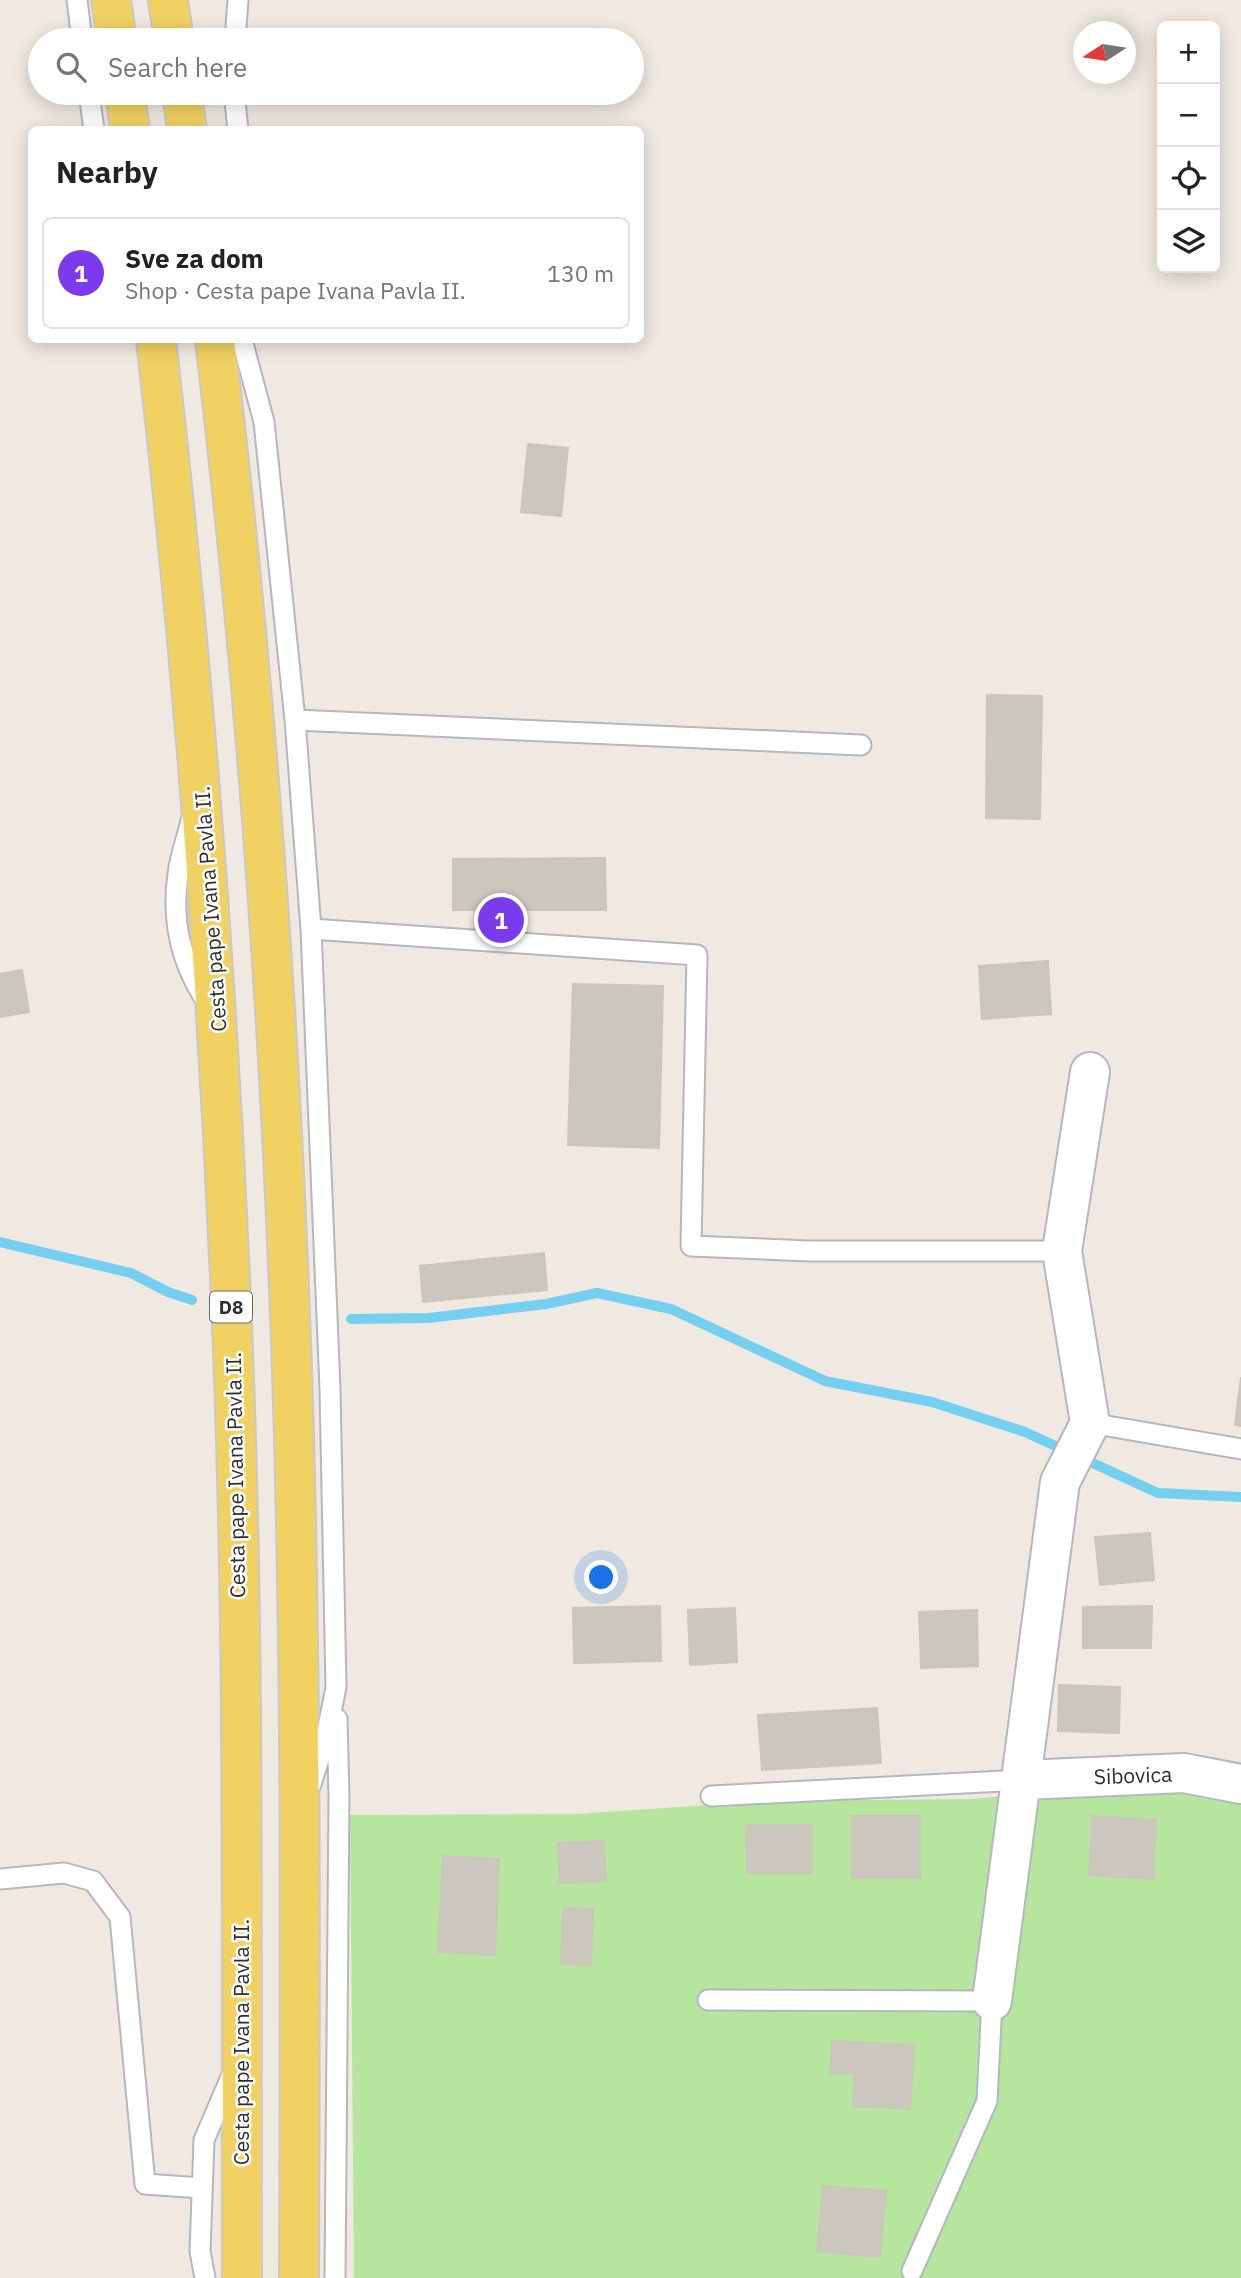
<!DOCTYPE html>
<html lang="en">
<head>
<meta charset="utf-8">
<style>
  :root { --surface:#fff; --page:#f2f2f2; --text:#222; --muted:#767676; --line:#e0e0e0; --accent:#7c3aed }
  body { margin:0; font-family:"IBM Plex Sans",sans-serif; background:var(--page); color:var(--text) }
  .controls { position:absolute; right:21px; top:21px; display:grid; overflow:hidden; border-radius:10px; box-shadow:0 4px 18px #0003 }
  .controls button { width:63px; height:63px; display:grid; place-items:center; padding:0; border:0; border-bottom:2px solid var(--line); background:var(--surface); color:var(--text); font:35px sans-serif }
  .compass { position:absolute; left:1073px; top:21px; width:63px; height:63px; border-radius:50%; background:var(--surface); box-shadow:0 4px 18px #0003; rotate:258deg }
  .you { position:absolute; left:602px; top:1578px; width:24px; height:24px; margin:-18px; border:5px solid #fff; border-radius:50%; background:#1a73e8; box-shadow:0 0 0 10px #1a73e833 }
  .badge { display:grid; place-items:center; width:46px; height:46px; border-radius:50%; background:var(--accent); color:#fff; font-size:23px; font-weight:700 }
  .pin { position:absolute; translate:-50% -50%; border:4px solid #fff; box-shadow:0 2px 7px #0006 }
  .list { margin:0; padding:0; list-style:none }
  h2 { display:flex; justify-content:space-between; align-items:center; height:91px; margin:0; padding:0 28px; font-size:30px }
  h2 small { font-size:23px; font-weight:400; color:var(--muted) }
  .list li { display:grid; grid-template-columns:46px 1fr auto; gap:21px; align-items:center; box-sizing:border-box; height:112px; margin:0 14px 14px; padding:0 14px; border:2px solid var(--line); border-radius:10px }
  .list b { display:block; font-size:26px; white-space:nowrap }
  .list p { margin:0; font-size:23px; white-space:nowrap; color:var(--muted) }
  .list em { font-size:23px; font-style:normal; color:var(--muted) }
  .icon { flex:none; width:38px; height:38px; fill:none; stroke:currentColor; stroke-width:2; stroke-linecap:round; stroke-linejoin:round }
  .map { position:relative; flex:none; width:1241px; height:2278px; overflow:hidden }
  .search { position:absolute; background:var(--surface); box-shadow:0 4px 18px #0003; left:28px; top:28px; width:616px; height:77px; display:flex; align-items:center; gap:18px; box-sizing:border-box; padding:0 24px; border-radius:38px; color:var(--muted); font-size:26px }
  .panel { position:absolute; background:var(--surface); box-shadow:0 4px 18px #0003; left:28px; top:126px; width:616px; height:217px; border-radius:10px }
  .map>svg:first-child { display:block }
</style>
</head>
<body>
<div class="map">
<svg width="1241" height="2278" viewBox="0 0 1241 2278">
  <rect width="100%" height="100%" fill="#efe9e1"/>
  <path fill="#b6e59e" d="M1035,1792H1174L1241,1801V2278H354L350,1815L576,1814L769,1801L975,1799Z"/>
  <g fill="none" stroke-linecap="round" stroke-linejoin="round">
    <path stroke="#75cff0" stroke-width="10" d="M0,1242L131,1273L168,1292L192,1300
      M351,1319L429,1318L546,1304L597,1293L671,1309L825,1381L932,1402L1025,1432L1158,1493L1241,1497"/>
  </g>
  <path fill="#cbc7bf" stroke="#cbc5ba" stroke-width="2" d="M528,444L568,448L561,516L521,512Z
    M987,695L1042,696L1040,819L986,818Z
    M605,858L606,910H453V859Z
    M1048,961L1051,1014L982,1019L979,966Z
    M22,970L29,1012L0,1017V974Z
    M573,984L663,986L659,1148L568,1145Z
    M544,1253L547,1290L423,1302L420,1266Z
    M1241,1377V1426L1235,1425Z
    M1150,1533L1154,1580L1100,1585L1095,1537Z
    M660,1606L661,1661L574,1663L573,1608Z
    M1152,1606L1151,1648H1083V1607Z
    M735,1608L737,1662L690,1665L688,1610Z
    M977,1610L978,1666L921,1668L919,1612Z
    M1059,1685L1120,1687L1119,1733L1058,1731Z
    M877,1708L881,1763L762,1770L758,1715Z
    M852,1816H920V1878H852Z
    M1092,1816L1156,1820L1153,1879L1089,1875Z
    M746,1825H812V1873H747Z
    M604,1841L606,1881L560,1883L558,1843Z
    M443,1856L499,1859L495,1955L438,1952Z
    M563,1908L593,1909L591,1965L561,1964Z
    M832,2041L914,2045L910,2109L853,2106L854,2074L831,2073Z
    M823,2186L886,2191L880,2257L817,2251Z"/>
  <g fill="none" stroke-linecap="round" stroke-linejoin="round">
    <defs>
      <path id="lane" d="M77,0L82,40
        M235,40L238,0
        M89,93L94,130
        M234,93L238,130
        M242,340L264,422L295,720L311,929L330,1389L336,1687L326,1737L311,1784
        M295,720L861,745
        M191,821C187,838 180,856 178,874C171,923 181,965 209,1005
        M311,929L697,955L691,1246L809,1251H1062
        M1090,1423L1241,1449
        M711,1796L1023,1780
        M0,1879L64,1873L93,1881L120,1917L145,2184L202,2188
        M708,2000L992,2001L987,2101L912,2271
        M205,2278L200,2251L204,2140L234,2070
        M335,2278L339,1796L337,1719"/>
      <path id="street" d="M1023,1780L1184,1773L1241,1784
        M992,2001L1060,1482L1090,1423L1062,1251L1090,1072"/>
      <path id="primary" d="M111,0L117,40
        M168,0L174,40
        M125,93L130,130
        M182,93L187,130
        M156,340C195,676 220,1013 233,1351C245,1660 241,1969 242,2278
        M215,340C255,672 279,1006 291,1341C302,1653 300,1966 299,2278"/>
    </defs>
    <use href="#lane" stroke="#b4b7c1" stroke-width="23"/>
    <use href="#street" stroke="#b4b7c1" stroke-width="42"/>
    <use href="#primary" stroke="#c9c9c9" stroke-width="42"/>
    <use href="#lane" stroke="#fff" stroke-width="19"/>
    <use href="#street" stroke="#fff" stroke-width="38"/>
    <use href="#primary" stroke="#f2d163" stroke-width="38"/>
  </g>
  <g text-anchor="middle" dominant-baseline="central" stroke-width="5" stroke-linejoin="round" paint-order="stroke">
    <rect fill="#fff" stroke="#6d6d6d" stroke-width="2" x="210" y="1291.5" width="42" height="31" rx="5"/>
    <g font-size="19" font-weight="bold" fill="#2e2e2e">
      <text x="231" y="1307">D8</text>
    </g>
    <g font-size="21" fill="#2e2e2e" stroke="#fff">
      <text transform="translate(210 909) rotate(-94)">Cesta pape Ivana Pavla II.</text>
      <text transform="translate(235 1475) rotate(-91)">Cesta pape Ivana Pavla II.</text>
      <text transform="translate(1133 1775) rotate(-2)">Sibovica</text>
      <text transform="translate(241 2042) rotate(-90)">Cesta pape Ivana Pavla II.</text>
    </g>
  </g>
</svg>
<div class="controls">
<button>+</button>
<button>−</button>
<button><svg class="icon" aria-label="locate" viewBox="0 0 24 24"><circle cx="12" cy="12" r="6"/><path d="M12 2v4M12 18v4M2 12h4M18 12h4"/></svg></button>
<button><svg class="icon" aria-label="layers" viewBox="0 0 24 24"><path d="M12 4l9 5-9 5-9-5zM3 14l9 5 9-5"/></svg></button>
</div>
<svg class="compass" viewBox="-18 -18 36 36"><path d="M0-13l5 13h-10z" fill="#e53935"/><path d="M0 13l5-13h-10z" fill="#767676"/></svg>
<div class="you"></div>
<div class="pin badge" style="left:501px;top:920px">1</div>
<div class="search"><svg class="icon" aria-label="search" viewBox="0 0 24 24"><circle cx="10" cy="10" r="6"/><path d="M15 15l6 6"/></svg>Search here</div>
<section class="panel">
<h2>Nearby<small></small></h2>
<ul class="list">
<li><span class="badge">1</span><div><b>Sve za dom</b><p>Shop · Cesta pape Ivana Pavla II.</p></div><em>130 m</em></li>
</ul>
</section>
</div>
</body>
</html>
